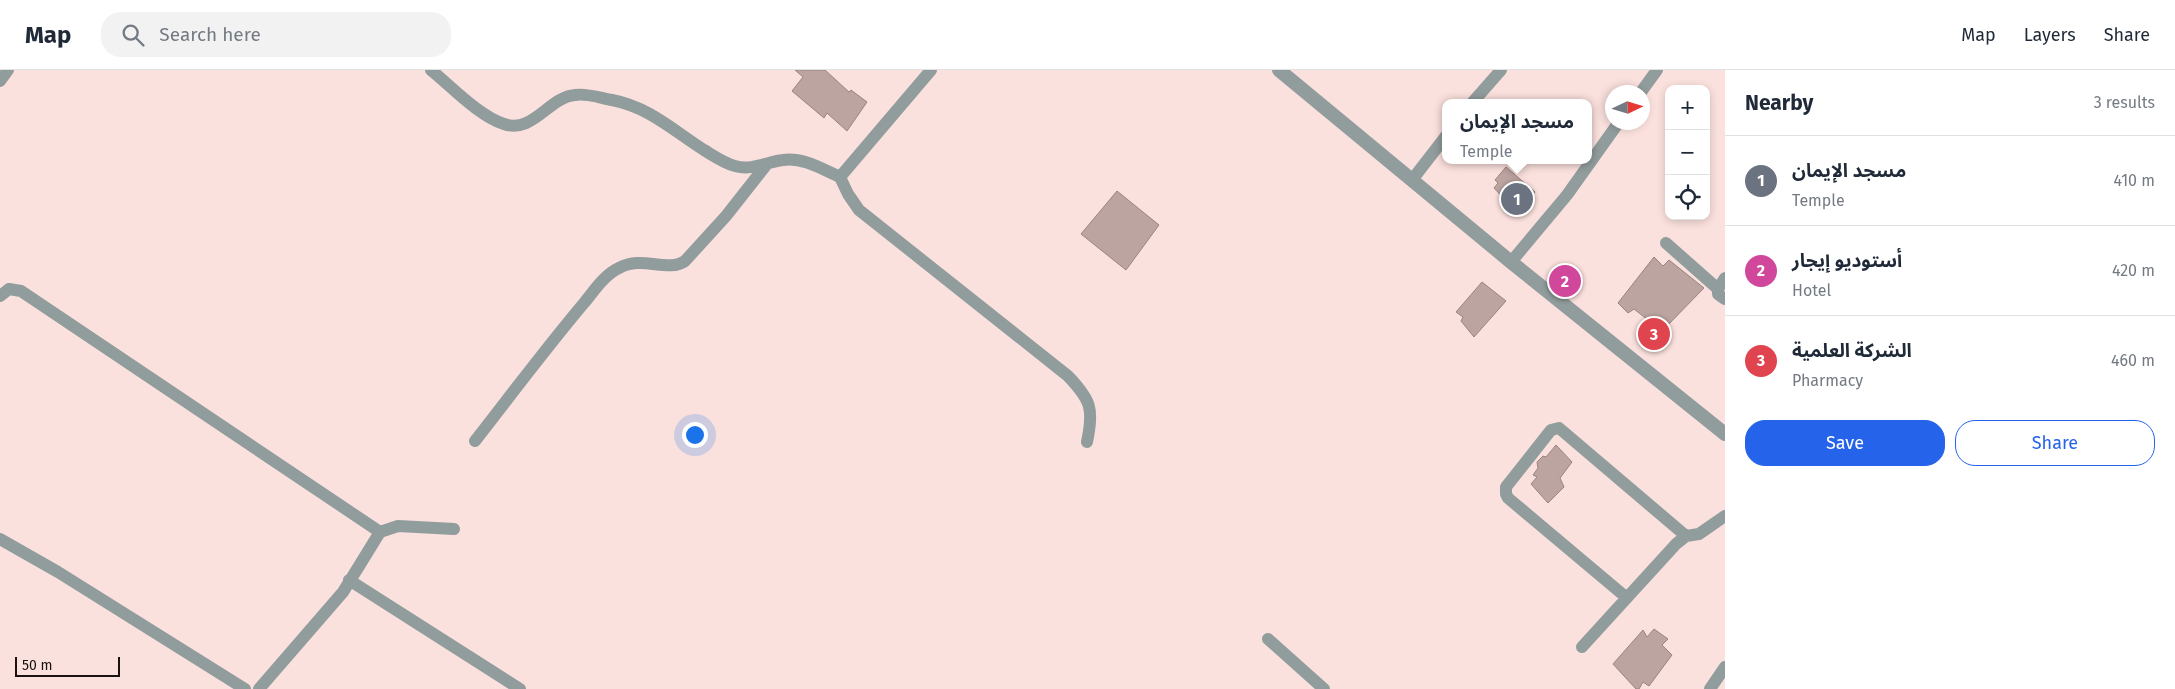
<!DOCTYPE html>
<html lang="en">
<head>
<meta charset="utf-8">
<style>
  :root { --surface:#fff; --page:#f2f2f3; --text:#1f2937; --muted:#747a83; --line:#e0e1e3; --accent:#2563eb }
  body { margin:0; font-family:"Fira Sans","Noto Sans Arabic",sans-serif; background:var(--page); color:var(--text) }
  .controls { position:absolute; right:15px; top:15px; display:grid; overflow:hidden; border-radius:10px; box-shadow:0 2px 8px #0003 }
  .controls button { width:45px; height:45px; display:grid; place-items:center; padding:0; border:0; border-bottom:1px solid var(--line); background:var(--surface); color:var(--text); font:25px sans-serif }
  .compass { position:absolute; left:1605px; top:15px; width:45px; height:45px; border-radius:50%; background:var(--surface); box-shadow:0 2px 8px #0003; rotate:86deg }
  .scale { position:absolute; left:15px; bottom:12px; width:105px; box-sizing:border-box; padding-left:5px; border:2px solid #1a1211; border-top:0; font-size:14px; line-height:18px; white-space:nowrap; color:#1a1211; -webkit-text-stroke:4px #fbe1de; paint-order:stroke }
  .you { position:absolute; left:694px; top:364px; width:18px; height:18px; margin:-12px; border:4px solid #fff; border-radius:50%; background:#1a73e8; box-shadow:0 0 0 8px #1a73e833 }
  .badge { display:grid; place-items:center; width:32px; height:32px; border-radius:50%; background:var(--accent); color:#fff; font-size:16px; font-weight:700 }
  .pin { position:absolute; translate:-50% -50%; border:2px solid #fff; box-shadow:0 1px 5px #0006 }
  .popup { position:absolute; left:1442px; top:29px; width:150px; height:65px; box-sizing:border-box; display:grid; place-content:center; border-radius:10px; background:var(--surface); filter:drop-shadow(0 1px 4px #0005); font-size:16px; white-space:nowrap; color:var(--muted) }
  .popup b { font-size:19px; color:var(--text) }
  .popup::after { content:''; position:absolute; left:50%; top:100%; margin-left:-10px; border:10px solid transparent; border-top-color:var(--surface) }
  .list { margin:0; padding:0; list-style:none }
  h2 { display:flex; justify-content:space-between; align-items:center; height:65px; margin:0; padding:0 20px; font-size:21px }
  h2 small { font-size:16px; font-weight:400; color:var(--muted) }
  .list li { display:grid; grid-template-columns:32px 1fr auto; gap:15px; align-items:center; box-sizing:border-box; height:90px; padding:0 20px; border-top:1px solid var(--line) }
  .list b { display:block; font-size:19px; white-space:nowrap }
  .list p { margin:0; font-size:16px; white-space:nowrap; color:var(--muted) }
  .list em { font-size:16px; font-style:normal; color:var(--muted) }
  .actions { display:flex; gap:10px; padding:15px 20px }
  .actions a { flex:1; padding:11px 0; border:1px solid var(--accent); border-radius:20px; text-align:center; font-size:18px; color:var(--accent) }
  .actions .main { background:var(--accent); color:#fff }
  .icon { flex:none; width:28px; height:28px; fill:none; stroke:currentColor; stroke-width:2; stroke-linecap:round; stroke-linejoin:round }
  .map { position:relative; flex:none; width:1725px; height:619px; overflow:hidden }
  header { display:flex; align-items:center; gap:30px; box-sizing:border-box; height:70px; padding:0 25px; background:var(--surface); border-bottom:1px solid var(--line) }
  header strong { font-size:24px }
  nav { display:flex; gap:28px; margin-inline-start:auto; font-size:18px }
  .search { width:350px; height:45px; background:var(--page); display:flex; align-items:center; gap:12px; box-sizing:border-box; padding:0 18px; border-radius:20px; color:var(--muted); font-size:19px }
  main { display:flex }
  aside { flex:1; background:var(--surface) }
  .map>svg:first-child { display:block }
</style>
</head>
<body>
<header>
<strong>Map</strong>
<div class="search"><svg class="icon" aria-label="search" viewBox="0 0 24 24"><circle cx="10" cy="10" r="6"/><path d="M15 15l6 6"/></svg>Search here</div>
<nav><a>Map</a><a>Layers</a><a>Share</a></nav>
</header>
<main>
<div class="map">
<svg width="1725" height="619" viewBox="0 0 1725 619">
  <rect width="100%" height="100%" fill="#fbe1de"/>
  <path fill="#bca4a0" stroke="#9a8380" d="M795,0H825L849,22L851,20L867,32L847,61L827,43L824,48L792,21L803,7Z
    M1506,97L1535,122L1522,137L1512,129L1509,134L1494,118L1498,113L1495,110Z
    M1117,121L1159,155L1126,200L1081,164Z
    M1654,187L1663,196L1669,190L1704,218L1662,261L1634,239L1628,243L1618,233Z
    M1482,212L1506,231L1474,267L1461,251L1463,247L1456,242Z
    M1556,375L1572,392L1560,408L1564,417L1548,433L1531,414L1537,407L1533,405L1538,398L1537,392L1543,386L1546,387Z
    M1654,559L1668,569L1662,575L1672,585L1649,616L1643,612L1639,619H1636L1613,594L1643,560L1647,567Z"/>
  <g fill="none" stroke-linecap="round" stroke-linejoin="round">
    <path stroke="#919c9d" stroke-width="12" d="M431,0C452,17 479,46 504,54C533,64 549,27 575,25C586,23 601,28 612,30C649,37 674,61 704,80C714,86 724,93 735,96C752,101 766,92 783,90C803,87 822,99 840,107
      M931,0L840,107L848,124L859,140L1068,306C1091,330 1094,339 1087,372
      M0,11L8,0
      M1641,22L1657,0
      M1472,33L1501,0
      M1412,110L1446,66
      M1666,173L1718,219
      M1511,192L1567,125L1619,52
      M1725,208L1718,219V224L1725,229
      M0,226L9,219L21,221L380,462
      M475,371C511,325 546,278 584,233C594,221 604,205 619,198C642,185 668,203 685,191L726,146L767,94
      M0,469L58,502L245,619
      M349,510L520,619
      M1627,528L1508,428L1506,424V417L1551,360L1559,358L1686,466
      M1268,569L1324,619
      M1582,577L1676,474L1686,466L1699,464L1725,446
      M259,619L343,522L380,462L398,456L454,459
      M1710,619L1725,597"/>
    <path stroke="#919c9d" stroke-width="14" d="M1279,0L1511,192L1725,364"/>
  </g>
</svg>
<div class="controls">
<button>+</button>
<button>−</button>
<button><svg class="icon" aria-label="locate" viewBox="0 0 24 24"><circle cx="12" cy="12" r="6"/><path d="M12 2v4M12 18v4M2 12h4M18 12h4"/></svg></button>
</div>
<svg class="compass" viewBox="-18 -18 36 36"><path d="M0-13l5 13h-10z" fill="#e53935"/><path d="M0 13l5-13h-10z" fill="#747a83"/></svg>
<div class="scale">50 m</div>
<div class="you"></div>
<div class="pin badge" style="left:1517px;top:129px;background:#6b7280">1</div>
<div class="popup"><b>مسجد الإيمان</b>Temple</div>
<div class="pin badge" style="left:1565px;top:211px;background:#d1479c">2</div>
<div class="pin badge" style="left:1654px;top:264px;background:#e0444e">3</div>
</div>
<aside>
<h2>Nearby<small>3 results</small></h2>
<ul class="list">
<li><span class="badge" style="background:#6b7280">1</span><div><b>مسجد الإيمان</b><p>Temple</p></div><em>410 m</em></li>
<li><span class="badge" style="background:#d1479c">2</span><div><b>أستوديو إيجار</b><p>Hotel</p></div><em>420 m</em></li>
<li><span class="badge" style="background:#e0444e">3</span><div><b>الشركة العلمية</b><p>Pharmacy</p></div><em>460 m</em></li>
</ul>
<div class="actions"><a class="main">Save</a><a>Share</a></div>
</aside>
</main>
</body>
</html>
